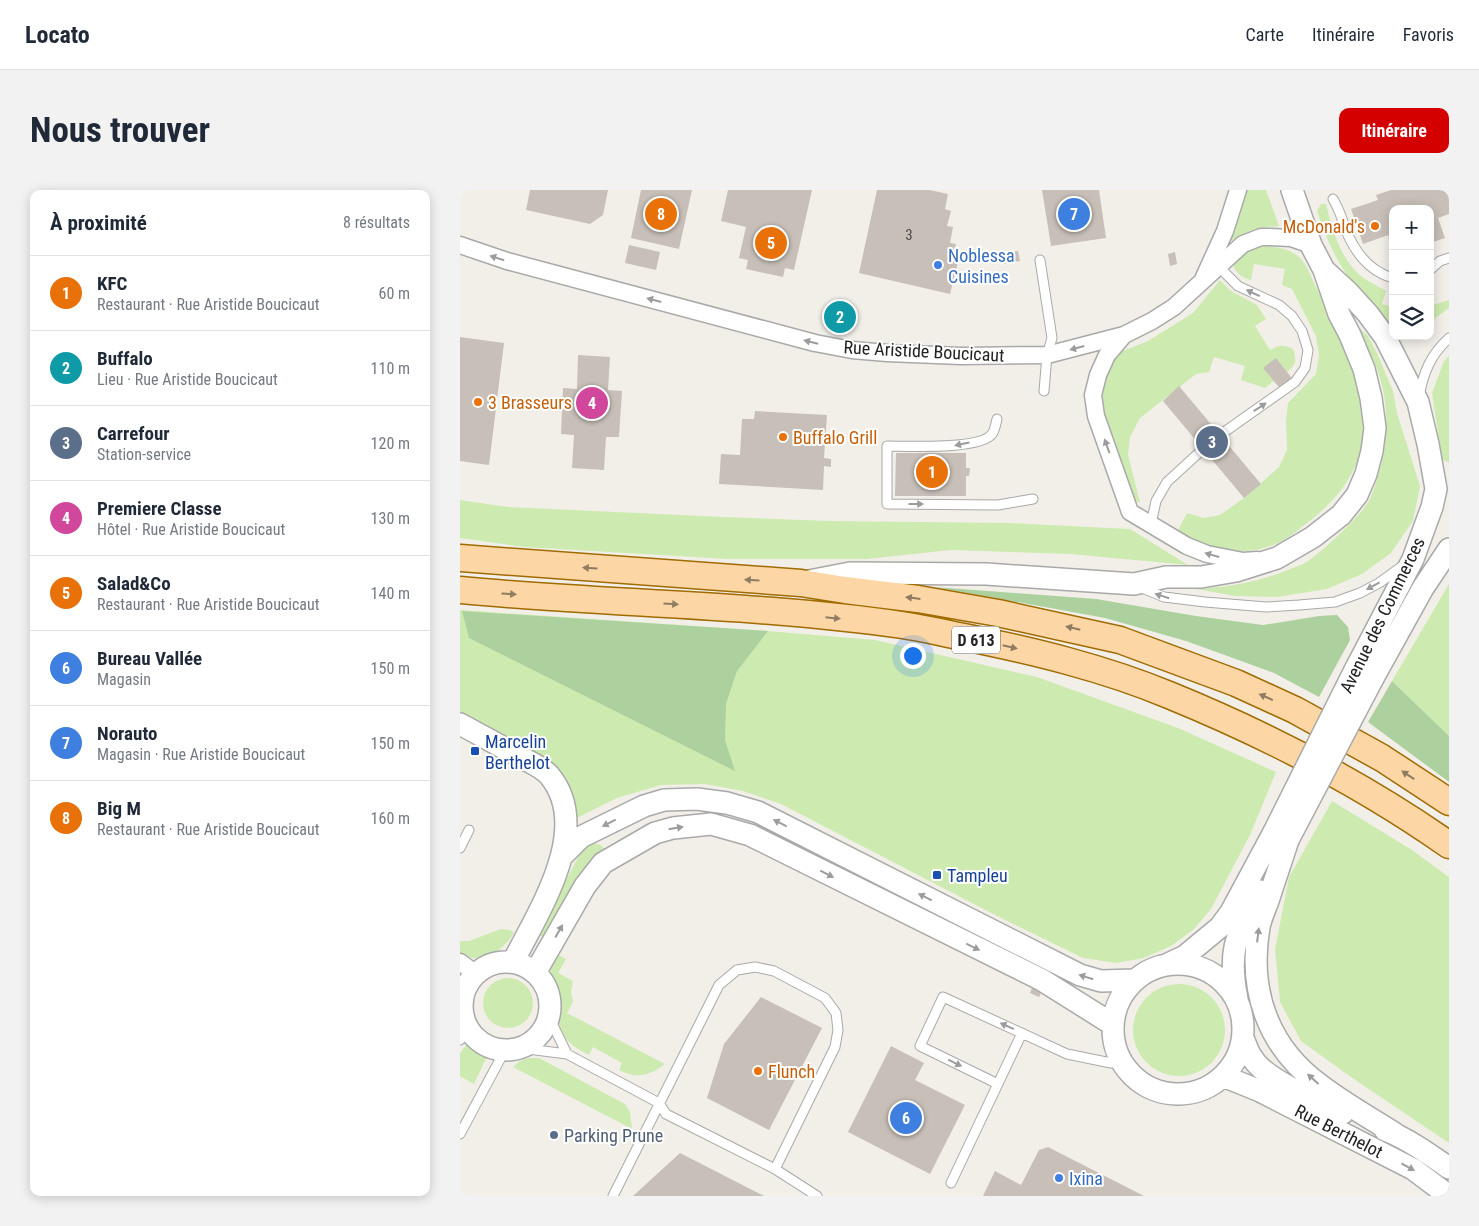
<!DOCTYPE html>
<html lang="fr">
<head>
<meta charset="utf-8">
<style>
  :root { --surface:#fff; --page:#f2f2f3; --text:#1f2937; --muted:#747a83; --line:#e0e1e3; --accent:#d40000 }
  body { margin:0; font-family:"Roboto Condensed",sans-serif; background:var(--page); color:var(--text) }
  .controls { position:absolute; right:15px; top:15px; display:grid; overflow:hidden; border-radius:10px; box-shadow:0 2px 12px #0003 }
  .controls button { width:45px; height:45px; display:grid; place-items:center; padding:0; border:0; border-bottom:1px solid var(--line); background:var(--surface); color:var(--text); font:25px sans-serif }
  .you { position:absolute; left:452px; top:465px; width:18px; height:18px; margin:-12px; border:4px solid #fff; border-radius:50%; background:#1a73e8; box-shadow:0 0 0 8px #1a73e833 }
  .badge { display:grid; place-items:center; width:32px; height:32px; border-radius:50%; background:var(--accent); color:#fff; font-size:16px; font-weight:700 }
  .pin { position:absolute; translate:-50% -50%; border:2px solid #fff; box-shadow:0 1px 5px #0006 }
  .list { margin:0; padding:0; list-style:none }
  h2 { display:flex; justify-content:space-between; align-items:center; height:65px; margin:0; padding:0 20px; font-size:21px }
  h2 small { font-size:16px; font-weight:400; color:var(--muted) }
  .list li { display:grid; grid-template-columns:32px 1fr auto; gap:15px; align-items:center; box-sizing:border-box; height:75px; padding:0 20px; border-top:1px solid var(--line) }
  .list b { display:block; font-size:19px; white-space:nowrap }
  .list p { margin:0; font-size:16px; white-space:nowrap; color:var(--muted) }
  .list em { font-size:16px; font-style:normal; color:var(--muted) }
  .icon { flex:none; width:28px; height:28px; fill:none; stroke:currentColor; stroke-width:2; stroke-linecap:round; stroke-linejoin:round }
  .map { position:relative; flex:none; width:989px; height:1006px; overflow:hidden; border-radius:10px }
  header { display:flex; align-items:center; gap:30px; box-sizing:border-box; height:70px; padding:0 25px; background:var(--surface); border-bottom:1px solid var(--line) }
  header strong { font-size:24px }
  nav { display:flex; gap:28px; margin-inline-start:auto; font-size:18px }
  .intro { display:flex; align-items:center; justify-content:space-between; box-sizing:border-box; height:120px; padding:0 30px }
  h1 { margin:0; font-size:35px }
  .button { padding:12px 22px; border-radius:10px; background:var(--accent); color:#fff; font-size:18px; font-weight:700 }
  main { display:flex; gap:30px; padding:0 30px }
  aside { flex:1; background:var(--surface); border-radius:10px; box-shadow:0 2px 12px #0003 }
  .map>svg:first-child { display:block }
</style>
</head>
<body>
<header>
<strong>Locato</strong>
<nav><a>Carte</a><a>Itinéraire</a><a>Favoris</a></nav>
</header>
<div class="intro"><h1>Nous trouver</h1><a class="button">Itinéraire</a></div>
<main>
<aside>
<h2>À proximité<small>8 résultats</small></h2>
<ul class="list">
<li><span class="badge" style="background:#e8710a">1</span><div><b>KFC</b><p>Restaurant · Rue Aristide Boucicaut</p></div><em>60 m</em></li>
<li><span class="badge" style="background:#0f9aa8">2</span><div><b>Buffalo</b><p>Lieu · Rue Aristide Boucicaut</p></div><em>110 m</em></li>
<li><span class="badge" style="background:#5c6f8a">3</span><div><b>Carrefour</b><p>Station-service</p></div><em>120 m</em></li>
<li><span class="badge" style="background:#d1479c">4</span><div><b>Premiere Classe</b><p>Hôtel · Rue Aristide Boucicaut</p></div><em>130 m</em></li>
<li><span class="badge" style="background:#e8710a">5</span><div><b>Salad&amp;Co</b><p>Restaurant · Rue Aristide Boucicaut</p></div><em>140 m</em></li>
<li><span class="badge" style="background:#3f7fe0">6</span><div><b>Bureau Vallée</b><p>Magasin</p></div><em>150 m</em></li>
<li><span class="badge" style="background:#3f7fe0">7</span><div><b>Norauto</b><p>Magasin · Rue Aristide Boucicaut</p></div><em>150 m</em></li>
<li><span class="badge" style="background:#e8710a">8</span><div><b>Big M</b><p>Restaurant · Rue Aristide Boucicaut</p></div><em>160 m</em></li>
</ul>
</aside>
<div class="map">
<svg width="989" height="1006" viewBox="0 0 989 1006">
  <rect width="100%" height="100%" fill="#f2efe9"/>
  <path fill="#cdebb0" d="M786,0H806L819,36C794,38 787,40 766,55L783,14Z
    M861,14H866C873,42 881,72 905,89C912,93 919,97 926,101L922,114L933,117V137C921,124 906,112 896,97C878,75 866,49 857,21Z
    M798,56C812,56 831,58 841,69C848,76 852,90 857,99C878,139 913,205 903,252C896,288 872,315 843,336C831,346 820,354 804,358C775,366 742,358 717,342L727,323L744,328L760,325L784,308L819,277L827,260L826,231L828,213L856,184L859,166L856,146L832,99L822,95L825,79L794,74L791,90C778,87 766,75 779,64C785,59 791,58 798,56Z
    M760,90L771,101L797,115L806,129L795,136L810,160C819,155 824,154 833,159C837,170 836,175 827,182L816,168L804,178L814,191L805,198L781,190L785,176L754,167L749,182L736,184L680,228L670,247L668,265L680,312H677L667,296L656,270L660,267L644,226L642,204L645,185L660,162L688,151L733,123Z
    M989,110V118L970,132V116Z
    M896,135L908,146L917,163L933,201L937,223L960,296L953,331L931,363L902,384L867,399L817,407L775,406L736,399C768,397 798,392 828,380C833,377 840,376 845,373C861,363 903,324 910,309C923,278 930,238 924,205C920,179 907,157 896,135Z
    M989,166V273L982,269L972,203L984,171Z
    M0,310L48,317L264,327L369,331L550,333L670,339L728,375L610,364L491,360L407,369H268L64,357L0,348Z
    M989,394V546L932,491Z
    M0,420L308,441L415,450L577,487L718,538L816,582L790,645L751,719L733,740L711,756L684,768L656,773L623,768L539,727L321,614L283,601L245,594L201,595L157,608L117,628L101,598L0,525Z
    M872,611L952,660L989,687V953L888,885L841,851L820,812L815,759L829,687Z
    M133,653L141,655L146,661L88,749L77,744L121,662L125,656Z
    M41,739L50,740L54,743C43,761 22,775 0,764V751H9Z
    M95,763L106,769L98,783L113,791L111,802L113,812L107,823L205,874C190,886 176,889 159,880L162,873L133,857L129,865C119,860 110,855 104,846C94,832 100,812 96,796C95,792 92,790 91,786C89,778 92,771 95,763Z
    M23 813a25 25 0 1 1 50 0a25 25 0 1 1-50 0Z
    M673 840a46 46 0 1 1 92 0a46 46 0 1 1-92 0Z
    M10,850L29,862L14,894L0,886V863Z
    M69,868H79L165,914L170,922L172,939L53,877L60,871Z"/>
  <path fill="#add19e" d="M474,397L636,409L736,426L803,435L859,426L877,425L888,437L890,450L859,507L814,483L726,451L645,428Z
    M2,421L308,441L277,481L266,514L265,550L275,581L9,448Z
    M932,491L989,546V592L908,532Z"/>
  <path fill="#c7bfb8" d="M70,0H148L143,25L130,34L66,20Z
    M181,0H232L219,59L171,48Z
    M268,0H352L334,80L325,78L323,87L286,79L288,70L279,68L286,37L261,31Z
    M417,0H470L488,4L485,19L491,21L487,36L493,37L490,53L496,54L492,70L498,72L490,104L399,83Z
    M582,0H639L646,48L591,56Z
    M931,0H989V24L978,28L985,48L970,53V19H933V62L928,45L903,54L891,19L918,10L916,5Z
    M169,55L200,62L196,80L165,73Z
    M558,61L560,71L542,74L541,64Z
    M715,62L717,74L710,76L708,64Z
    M374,123L386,124L385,131L373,129Z
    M0,147L44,153L29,275L0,271Z
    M118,165L150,167L148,200L162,201L159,247H146L144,280L112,278L114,245L101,244L103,198L117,199Z
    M816,168L835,192L823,202L803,178Z
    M719,196L801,294L784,308L703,211Z
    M295,221L367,225L364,268L371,269V277L364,276L363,300L259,294L261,264L280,265L282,229H294Z
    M436,263H506V278H510L509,286H506V306H435Z
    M572,798L581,803L579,807L570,803Z
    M301,807L362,838L309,940L247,908L264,854Z
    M431,856L464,873L455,890L505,915L470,984L388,942Z
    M588,957L684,1006H523L535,981L561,995L579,960Z
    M220,963L304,1006H173Z"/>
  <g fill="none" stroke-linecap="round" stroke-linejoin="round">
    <defs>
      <path id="service" d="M873,9C879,19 882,28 885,38C894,61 908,81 933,88
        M580,70L592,148L587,165L584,201
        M759,77L778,96L819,115L832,126L842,141L848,160L845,178L835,192L760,245
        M970,80L980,71L989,68
        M959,207C963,183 971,164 989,148
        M537,229C536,233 535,240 532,244C521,260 447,256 427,256V314L538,315L573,309
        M691,334L696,311L707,292L743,259
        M680,397L704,407L745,412L806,417L839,415L875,412L900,403L919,393L944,375
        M0,658L9,640
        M89,827L107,864
        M0,850L9,839
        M60,858L107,864L199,913L206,924L315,979L357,1006
        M538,894L460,856L483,807L607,864L651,873H661
        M0,944L45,860
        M491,993L562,843
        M153,1006L259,795L277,780L295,777L314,781L365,808L376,823L378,840L375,857L315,979"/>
      <path id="minor" d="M0,55L47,71L355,153L392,160L427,163L501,166L587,165L664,145L692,131L714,117L783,54L801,47H810L831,48L851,55
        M744,87L765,41L778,0
        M664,145L647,165L638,185L633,205L636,226L670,322L727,356L747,364L783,371L797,370
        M0,772L16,784
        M0,808L2,810"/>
      <path id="tertiary" d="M832,0L851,55L864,80L888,102L908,124L925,147L958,212L968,254L976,299L972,317L953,369L895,480
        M349,391L390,383L526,384L674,394L706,387H741L776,381L817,368L853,347L881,325L897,305L906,284L912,261L915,238L911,208L904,179L890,145L879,124L864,80
        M912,490L963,398L989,359
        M0,534C19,544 38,555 57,565C67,571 81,576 89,585C134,638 78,722 53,772
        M828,650C822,669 815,689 809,708C806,717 801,727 799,737C788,801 808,857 860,895C885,914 912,929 937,945
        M102,666L121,647L184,616L204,610L237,609L267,613L298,622L620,785L641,791L674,790
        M2 816a44 44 0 1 1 88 0a44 44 0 1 1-88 0Z
        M653 839a65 65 0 1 1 130 0a65 65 0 1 1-130 0Z
        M708,774L725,766L760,737L771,722L814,642
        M75,783L125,696L143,673L195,643L213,638L251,634L290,645L582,790L652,834
        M777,809C767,758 777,745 800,701
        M783,848C786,855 788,863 793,869C806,890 860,912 883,923
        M763,886L800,901L953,979L989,1006
        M925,940C948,949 969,964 989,978"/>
      <path id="primary" d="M0,368L341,393L385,400L458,409L538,423L660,450L776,493L835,520L922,568L989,612
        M0,400C147,414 296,414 442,435C463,438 483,443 504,447C573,461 644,478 709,505C807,545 902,594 989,655"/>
    </defs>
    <use href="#service" stroke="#a9a9a9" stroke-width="11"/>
    <use href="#minor" stroke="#a9a9a9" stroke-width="19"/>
    <use href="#tertiary" stroke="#a9a9a9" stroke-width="24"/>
    <use href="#primary" stroke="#a06b00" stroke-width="29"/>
    <use href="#service" stroke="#fff" stroke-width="9"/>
    <use href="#minor" stroke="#fff" stroke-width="16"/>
    <use href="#tertiary" stroke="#fff" stroke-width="21"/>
    <use href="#primary" stroke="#fcd6a4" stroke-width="26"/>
    <defs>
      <path id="tertiary-bridge" d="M814,642L895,480
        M828,650L912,490"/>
    </defs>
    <use href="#tertiary-bridge" stroke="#a9a9a9" stroke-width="24" stroke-linecap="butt"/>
    <use href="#tertiary-bridge" stroke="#fff" stroke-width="21"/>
  </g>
  <defs><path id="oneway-solid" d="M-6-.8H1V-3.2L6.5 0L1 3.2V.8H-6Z" transform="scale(1.25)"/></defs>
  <g fill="#9c9c9c">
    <use href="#oneway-solid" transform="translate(37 68) rotate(-162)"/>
    <use href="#oneway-solid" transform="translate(793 103) rotate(-155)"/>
    <use href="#oneway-solid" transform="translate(194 110) rotate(-165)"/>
    <use href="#oneway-solid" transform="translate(351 152) rotate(-166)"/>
    <use href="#oneway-solid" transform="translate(617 158) rotate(165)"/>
    <use href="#oneway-solid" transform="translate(800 217) rotate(-33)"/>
    <use href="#oneway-solid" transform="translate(502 254) rotate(168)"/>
    <use href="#oneway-solid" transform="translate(647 256) rotate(-110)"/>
    <use href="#oneway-solid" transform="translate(456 314)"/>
    <use href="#oneway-solid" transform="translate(752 365) rotate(-164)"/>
    <use href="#oneway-solid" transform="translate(913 396) rotate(151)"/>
    <use href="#oneway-solid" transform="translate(702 406) rotate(-162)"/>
    <use href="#oneway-solid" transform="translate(149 633) rotate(153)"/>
    <use href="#oneway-solid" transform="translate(320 633) rotate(-153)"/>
    <use href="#oneway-solid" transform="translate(216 638) rotate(-9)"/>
    <use href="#oneway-solid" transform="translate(367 684) rotate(27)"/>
    <use href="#oneway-solid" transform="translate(465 707) rotate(-153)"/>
    <use href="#oneway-solid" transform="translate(99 741) rotate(-60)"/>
    <use href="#oneway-solid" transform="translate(798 745) rotate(-83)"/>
    <use href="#oneway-solid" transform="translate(513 757) rotate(26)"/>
    <use href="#oneway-solid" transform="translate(626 787) rotate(-163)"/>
    <use href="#oneway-solid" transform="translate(547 836) rotate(-156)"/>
    <use href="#oneway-solid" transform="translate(495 873) rotate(26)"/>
    <use href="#oneway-solid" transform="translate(853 889) rotate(-138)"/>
    <use href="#oneway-solid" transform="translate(948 977) rotate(29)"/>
  </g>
  <g fill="#8f7c63">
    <use href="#oneway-solid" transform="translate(130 378) rotate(-176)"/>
    <use href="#oneway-solid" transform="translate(292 390) rotate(-176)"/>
    <use href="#oneway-solid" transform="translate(49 404) rotate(4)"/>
    <use href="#oneway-solid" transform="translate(453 408) rotate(-173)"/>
    <use href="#oneway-solid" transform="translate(211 414) rotate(4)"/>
    <use href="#oneway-solid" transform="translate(373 428) rotate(6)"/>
    <use href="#oneway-solid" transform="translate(613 438) rotate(-167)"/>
    <use href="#oneway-solid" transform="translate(550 457) rotate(13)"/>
    <use href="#oneway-solid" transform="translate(806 507) rotate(-156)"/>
    <use href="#oneway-solid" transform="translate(948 585) rotate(-147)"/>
  </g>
  <g fill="#e8710a" stroke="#fff" stroke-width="2">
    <circle cx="915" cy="36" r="5"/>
    <circle cx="18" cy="212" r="5"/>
    <circle cx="323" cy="247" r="5"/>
    <circle cx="298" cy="881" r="5"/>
  </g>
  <g fill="#3f7fe0" stroke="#fff" stroke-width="2">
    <circle cx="478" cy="75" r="5"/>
    <circle cx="599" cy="988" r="5"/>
  </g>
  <g fill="#1a4fb4" stroke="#fff" stroke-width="2">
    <rect x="10" y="556" width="10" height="10" rx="2.5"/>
    <rect x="472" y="680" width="10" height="10" rx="2.5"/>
  </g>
  <circle fill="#5c6f8a" stroke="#fff" stroke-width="2" cx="94" cy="945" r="5"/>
  <g text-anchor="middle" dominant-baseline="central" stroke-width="4" stroke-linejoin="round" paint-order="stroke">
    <g font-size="15" fill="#4b4948">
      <text x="449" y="45">3</text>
    </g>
    <rect fill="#fff" stroke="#646464" stroke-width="1" x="492" y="436.5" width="48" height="27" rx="4"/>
    <g font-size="16" font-weight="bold" fill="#222">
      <text x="516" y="450">D 613</text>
    </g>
    <g font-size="18" fill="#c56008" stroke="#fff" text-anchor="start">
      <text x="905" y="36" text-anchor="end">McDonald's</text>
      <text x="28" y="212">3 Brasseurs</text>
      <text x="333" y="247">Buffalo Grill</text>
      <text x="308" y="881">Flunch</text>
    </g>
    <g font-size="18" fill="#366cbe" stroke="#fff" text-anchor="start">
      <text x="488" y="65">Noblessa<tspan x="488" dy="21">Cuisines</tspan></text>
      <text x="609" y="988">Ixina</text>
    </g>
    <g font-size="18" fill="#222" stroke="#fff">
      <text transform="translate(464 161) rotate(3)">Rue Aristide Boucicaut</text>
      <text transform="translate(922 425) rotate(-64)">Avenue des Commerces</text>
      <text transform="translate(879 941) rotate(27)">Rue Berthelot</text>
    </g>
    <g font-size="18" fill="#164399" stroke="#fff" text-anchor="start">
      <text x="25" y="551">Marcelin<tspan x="25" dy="21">Berthelot</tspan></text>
      <text x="487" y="685">Tampleu</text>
    </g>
    <g font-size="18" fill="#4e5e75" stroke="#fff" text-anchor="start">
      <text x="104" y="945">Parking Prune</text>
    </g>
  </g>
</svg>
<div class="controls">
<button>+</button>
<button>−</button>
<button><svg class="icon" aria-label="layers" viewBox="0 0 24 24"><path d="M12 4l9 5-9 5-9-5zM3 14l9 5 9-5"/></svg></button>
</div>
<div class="you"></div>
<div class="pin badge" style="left:472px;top:282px;background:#e8710a">1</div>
<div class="pin badge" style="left:380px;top:127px;background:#0f9aa8">2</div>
<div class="pin badge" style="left:752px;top:252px;background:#5c6f8a">3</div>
<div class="pin badge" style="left:132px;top:213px;background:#d1479c">4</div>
<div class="pin badge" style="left:311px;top:53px;background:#e8710a">5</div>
<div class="pin badge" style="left:446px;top:928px;background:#3f7fe0">6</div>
<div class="pin badge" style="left:614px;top:24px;background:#3f7fe0">7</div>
<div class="pin badge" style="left:201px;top:24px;background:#e8710a">8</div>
</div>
</main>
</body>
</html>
